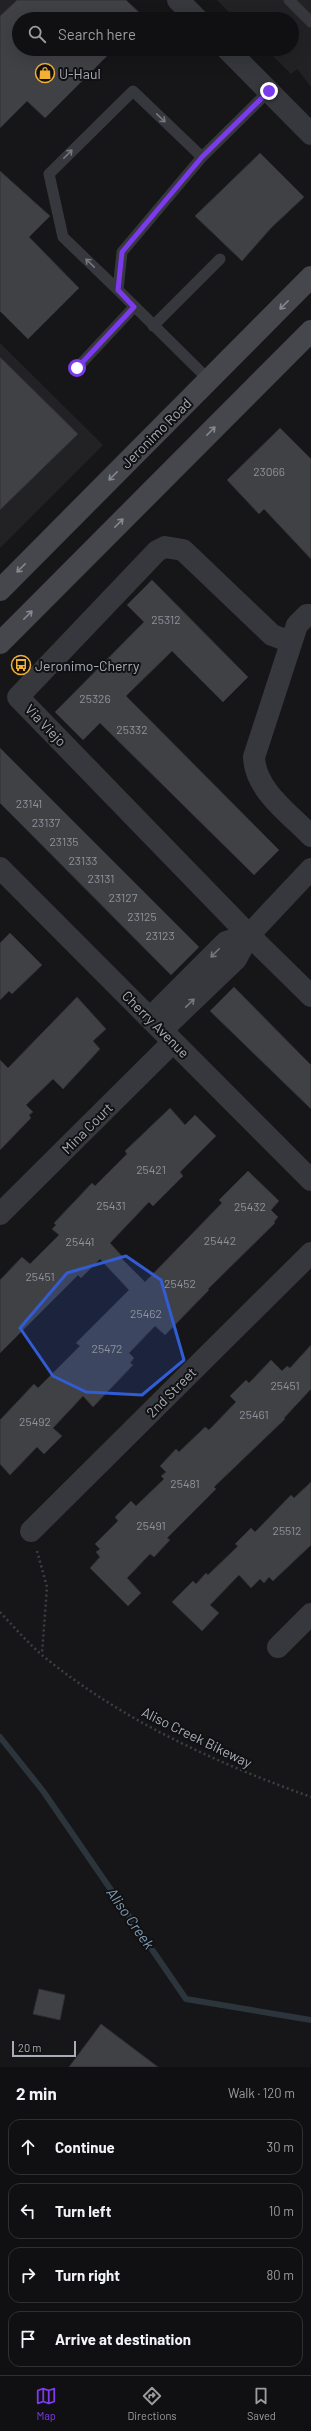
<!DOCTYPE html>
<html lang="en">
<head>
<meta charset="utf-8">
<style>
  :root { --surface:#101012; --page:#1e1e20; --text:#f1f3f6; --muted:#9c9d9f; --line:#303032; --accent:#7c3aed }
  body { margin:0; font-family:Barlow,sans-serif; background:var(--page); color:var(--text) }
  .scale { position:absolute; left:12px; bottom:10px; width:64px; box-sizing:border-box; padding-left:4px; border:2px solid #a8adb8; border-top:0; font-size:11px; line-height:14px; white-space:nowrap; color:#a8adb8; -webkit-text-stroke:3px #111113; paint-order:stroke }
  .stop { position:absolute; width:12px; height:12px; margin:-9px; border:3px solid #7c3aed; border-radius:50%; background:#fff }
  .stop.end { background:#7c3aed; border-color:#fff; box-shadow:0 1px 4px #0008 }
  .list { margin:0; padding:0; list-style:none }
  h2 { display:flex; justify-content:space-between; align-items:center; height:52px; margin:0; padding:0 16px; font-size:17px }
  h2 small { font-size:13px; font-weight:400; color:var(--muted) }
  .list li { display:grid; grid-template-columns:26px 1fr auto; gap:12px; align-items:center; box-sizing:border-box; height:56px; margin:0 8px 8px; padding:0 8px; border:1px solid var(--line); border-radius:12px }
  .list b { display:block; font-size:15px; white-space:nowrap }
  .list em { font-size:13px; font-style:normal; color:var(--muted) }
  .icon { flex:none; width:22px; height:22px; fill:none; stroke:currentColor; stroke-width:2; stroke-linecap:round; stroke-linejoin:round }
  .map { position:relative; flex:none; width:311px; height:2067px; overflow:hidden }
  .search { position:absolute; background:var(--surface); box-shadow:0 4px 16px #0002; left:12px; right:12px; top:12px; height:44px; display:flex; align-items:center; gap:10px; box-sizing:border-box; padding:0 14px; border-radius:22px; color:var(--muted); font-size:15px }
  .sheet { height:308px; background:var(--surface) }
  nav { display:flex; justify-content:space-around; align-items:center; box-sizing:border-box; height:56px; border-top:1px solid var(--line); background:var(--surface); font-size:11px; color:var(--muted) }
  nav a { display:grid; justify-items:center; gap:2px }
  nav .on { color:var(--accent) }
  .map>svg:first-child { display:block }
</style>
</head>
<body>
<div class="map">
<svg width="311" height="2067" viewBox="0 0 311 2067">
  <rect width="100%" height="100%" fill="#161618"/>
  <path fill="#222225" d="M0,0H17L0,16Z
    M217,0H311V87L297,69L291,74L266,49H292V19H236Z
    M0,343L103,445L0,548Z"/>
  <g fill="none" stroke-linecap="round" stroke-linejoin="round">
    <path stroke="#2c353c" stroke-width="6" d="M0,1737L43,1791L186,1999L311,2020"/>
  </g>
  <path fill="#404145" stroke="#303034" d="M17,0H126L145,18L19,19V49H114L45,118L27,101L0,128V16Z
    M260,153L304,197L271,228L242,261L195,216Z
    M0,171L50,216L29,237L79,288L28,339L0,311Z
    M0,357L78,434L0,510Z
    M280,428L311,459V559L264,509L259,514L227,480Z
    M152,580L248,677L223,702L172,651L126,696L279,850L254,875L100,723L83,740L55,712L144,622L127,605Z
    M0,748L199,947L171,975L0,803Z
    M10,933L42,965L12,994L9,991L0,1000V943Z
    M234,987L311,1065V1109L210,1011Z
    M77,997L106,1029L93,1041L100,1049L63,1089L53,1079L26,1105L33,1112L29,1115L31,1118L0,1150V1060L8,1068Z
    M170,1108L185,1125L195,1115L216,1136L180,1172L183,1176L153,1206L149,1202L110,1243L122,1256L121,1258L145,1282L222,1203L219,1200L248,1171L279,1201L271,1210L278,1217L274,1222L275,1223L208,1289L209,1290L165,1335L155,1326L129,1353L134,1358L130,1363L133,1365L93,1407L83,1396L53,1428L62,1436L44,1454L37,1447L10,1475L0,1464V1420L34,1384L38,1388L80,1346L76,1343L129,1290L100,1259L81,1278L78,1275L0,1353V1280L22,1257L30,1264L59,1235L52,1229L56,1225L54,1223L92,1183L95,1186L127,1154L125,1151Z
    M311,1345V1389L284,1418L285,1419L214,1487L216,1489L167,1538L170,1540L154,1557L150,1554L127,1578L141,1593L128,1606L90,1568L100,1557L96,1552L100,1549L95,1544L118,1521L115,1517L131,1501L136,1506L164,1479L161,1476L166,1472L160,1466L176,1449L179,1452L205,1427L209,1430L236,1402L230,1396L246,1380L249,1383L271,1360L282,1371L287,1366L290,1368Z
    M311,1482V1545L273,1581L269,1577L264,1583L260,1579L251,1588L239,1575L210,1605L219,1613L202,1631L172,1602L193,1581L196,1584L206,1573L208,1575L238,1546L235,1544L251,1528L255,1532L291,1495L294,1498Z
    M39,1989L65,1995L60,2020L33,2014Z
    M101,2024L158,2067H69Z"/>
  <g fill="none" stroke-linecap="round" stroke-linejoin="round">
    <path stroke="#3d3f44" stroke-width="2.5" stroke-dasharray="2 3" stroke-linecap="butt" d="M37,1551L47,1587L42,1654
      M0,1612C14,1627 28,1643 43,1656C123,1721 214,1762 311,1797"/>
    <path stroke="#37383d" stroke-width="11" d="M289,0L311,22
      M118,290L63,237L49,174L133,91L202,157
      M153,326L220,259
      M77,368L134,307
      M209,380L118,290L122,252L202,157L269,91"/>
    <path stroke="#37383d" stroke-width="22" d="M178,0L197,19
      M227,49L311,134
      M311,615H307L297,625L254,757C255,790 289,813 311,836
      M291,642L272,635L183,550L165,547L157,551L18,697L249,935L311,996
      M0,868L311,1180
      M150,1018L226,942L249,935
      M162,1030L236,959L249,935L311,869
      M0,1214L173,1042
      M31,1531L311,1253
      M278,1647L311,1614"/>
    <path stroke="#45474d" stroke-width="22" d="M0,590L311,277
      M0,643L311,331"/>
  </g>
  <defs><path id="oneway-shaft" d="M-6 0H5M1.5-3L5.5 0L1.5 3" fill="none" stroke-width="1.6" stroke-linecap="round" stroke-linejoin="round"/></defs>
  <g stroke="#757881">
    <use href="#oneway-shaft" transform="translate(161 118) rotate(44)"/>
    <use href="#oneway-shaft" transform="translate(68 154) rotate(-45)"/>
    <use href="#oneway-shaft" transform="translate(90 263) rotate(-136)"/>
    <use href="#oneway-shaft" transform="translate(215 953) rotate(135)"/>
    <use href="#oneway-shaft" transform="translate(190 1003) rotate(-44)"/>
  </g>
  <g stroke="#858993">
    <use href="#oneway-shaft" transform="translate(284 305) rotate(135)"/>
    <use href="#oneway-shaft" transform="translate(211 431) rotate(-45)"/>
    <use href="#oneway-shaft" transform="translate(113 476) rotate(135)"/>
    <use href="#oneway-shaft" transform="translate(119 523) rotate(-45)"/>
    <use href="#oneway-shaft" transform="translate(21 568) rotate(135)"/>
    <use href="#oneway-shaft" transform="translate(28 615) rotate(-45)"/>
  </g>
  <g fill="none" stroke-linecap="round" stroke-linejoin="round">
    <path stroke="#7c3aed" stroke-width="5" d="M77,368L134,307L118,290L122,252L202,157L269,91"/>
  </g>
  <path fill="#325cd3" fill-opacity="0.2" stroke="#325cd3" stroke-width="3" stroke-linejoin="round" d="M126,1256L161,1280L184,1360L142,1395L86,1392L53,1376L20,1328L67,1273Z"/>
  <defs>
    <symbol id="shop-ring" viewBox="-11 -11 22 22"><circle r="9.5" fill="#111113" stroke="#f2b134" stroke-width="1.5"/><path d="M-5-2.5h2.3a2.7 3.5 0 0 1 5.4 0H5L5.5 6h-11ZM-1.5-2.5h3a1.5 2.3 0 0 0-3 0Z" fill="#f2b134"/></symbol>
    <symbol id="bus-ring" viewBox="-11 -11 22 22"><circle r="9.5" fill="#111113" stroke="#f2b134" stroke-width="1.5"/><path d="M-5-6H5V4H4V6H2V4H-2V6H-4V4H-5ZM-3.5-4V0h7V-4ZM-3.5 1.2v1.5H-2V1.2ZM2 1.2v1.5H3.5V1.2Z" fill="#f2b134"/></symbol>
  </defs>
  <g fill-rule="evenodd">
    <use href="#shop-ring" x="34" y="62" width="22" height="22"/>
    <use href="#bus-ring" x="10" y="654" width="22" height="22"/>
  </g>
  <g text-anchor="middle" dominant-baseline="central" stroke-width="4" stroke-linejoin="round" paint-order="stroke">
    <g font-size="12" fill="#8e929b">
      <text x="269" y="471">23066</text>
      <text x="166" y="619">25312</text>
      <text x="95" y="698">25326</text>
      <text x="132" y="729">25332</text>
      <text x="29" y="803">23141</text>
      <text x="46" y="822">23137</text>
      <text x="64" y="841">23135</text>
      <text x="83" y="860">23133</text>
      <text x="101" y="878">23131</text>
      <text x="123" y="897">23127</text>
      <text x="142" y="916">23125</text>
      <text x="160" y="935">23123</text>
      <text x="151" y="1169">25421</text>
      <text x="111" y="1205">25431</text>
      <text x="250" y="1206">25432</text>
      <text x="220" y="1240">25442</text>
      <text x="80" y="1241">25441</text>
      <text x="40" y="1276">25451</text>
      <text x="180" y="1283">25452</text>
      <text x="146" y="1313">25462</text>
      <text x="107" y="1348">25472</text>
      <text x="285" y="1385">25451</text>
      <text x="254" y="1414">25461</text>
      <text x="35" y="1421">25492</text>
      <text x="185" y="1483">25481</text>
      <text x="151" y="1525">25491</text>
      <text x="287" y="1530">25512</text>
    </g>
    <g font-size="14" fill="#a8adb8" stroke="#111113" text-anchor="start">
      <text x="59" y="73">U-Haul</text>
      <text x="35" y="665">Jeronimo-Cherry</text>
    </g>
    <g font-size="14" fill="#a8adb8" stroke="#111113">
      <text transform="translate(156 433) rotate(-45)">Jeronimo Road</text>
      <text transform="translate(46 725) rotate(46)">Via Viejo</text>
      <text transform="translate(156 1024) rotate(45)">Cherry Avenue</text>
      <text transform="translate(87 1128) rotate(-45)">Mina Court</text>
      <text transform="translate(171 1392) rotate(-45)">2nd Street</text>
      <text transform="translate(197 1737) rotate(26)">Aliso Creek Bikeway</text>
    </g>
    <g font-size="15" font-style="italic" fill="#7f9bb3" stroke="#111113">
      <text transform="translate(131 1918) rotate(55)">Aliso Creek</text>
    </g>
  </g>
</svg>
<div class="scale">20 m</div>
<div class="stop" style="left:77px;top:368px"></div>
<div class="stop end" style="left:269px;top:91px"></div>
<div class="search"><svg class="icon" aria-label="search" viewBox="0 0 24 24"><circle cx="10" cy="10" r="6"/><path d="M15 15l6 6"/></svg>Search here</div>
</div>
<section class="sheet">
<h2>2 min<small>Walk · 120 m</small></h2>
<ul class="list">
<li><svg class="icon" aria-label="ahead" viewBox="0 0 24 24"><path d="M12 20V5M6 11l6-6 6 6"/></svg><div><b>Continue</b></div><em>30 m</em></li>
<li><svg class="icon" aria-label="left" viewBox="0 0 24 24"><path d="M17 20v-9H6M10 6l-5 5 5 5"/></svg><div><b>Turn left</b></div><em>10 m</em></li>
<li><svg class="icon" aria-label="right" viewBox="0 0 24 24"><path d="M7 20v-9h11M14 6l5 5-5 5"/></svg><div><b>Turn right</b></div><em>80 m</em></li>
<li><svg class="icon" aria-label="arrive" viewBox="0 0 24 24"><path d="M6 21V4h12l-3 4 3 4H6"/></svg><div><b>Arrive at destination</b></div></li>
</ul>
</section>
<nav>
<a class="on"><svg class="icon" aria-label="map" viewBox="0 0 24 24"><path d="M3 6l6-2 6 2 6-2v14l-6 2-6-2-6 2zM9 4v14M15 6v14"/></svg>Map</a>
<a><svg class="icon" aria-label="directions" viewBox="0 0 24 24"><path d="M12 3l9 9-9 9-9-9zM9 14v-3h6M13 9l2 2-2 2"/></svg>Directions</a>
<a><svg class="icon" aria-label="saved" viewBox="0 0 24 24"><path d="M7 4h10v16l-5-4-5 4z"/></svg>Saved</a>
</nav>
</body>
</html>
